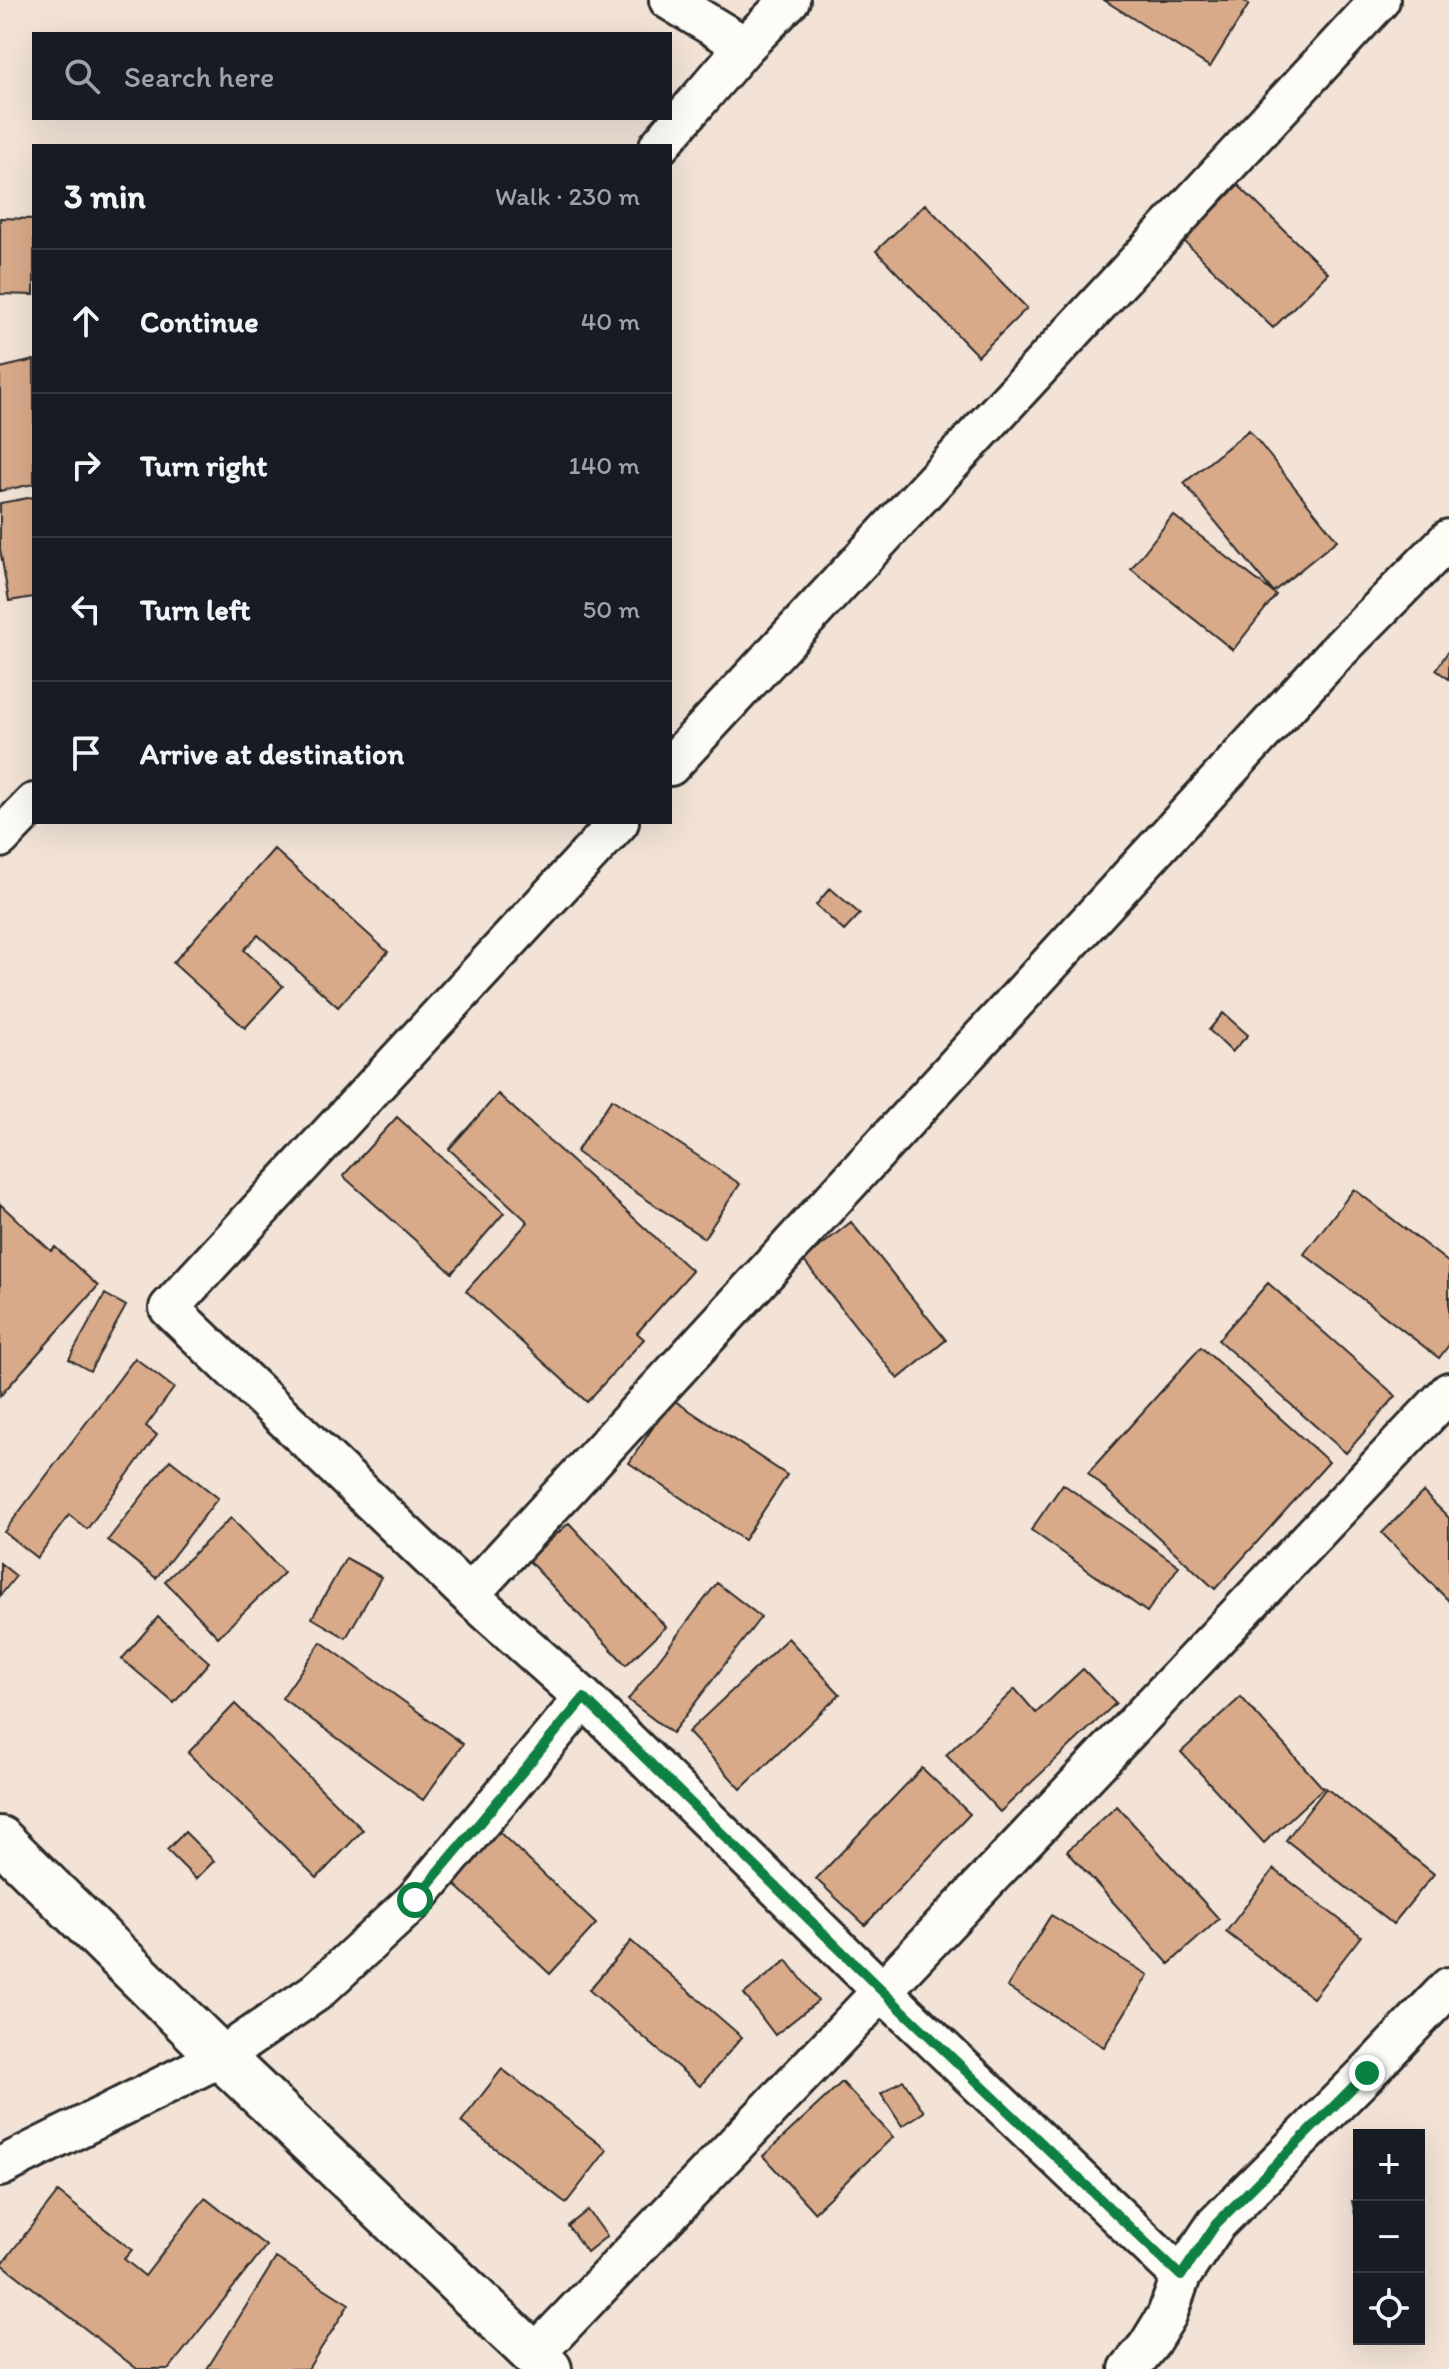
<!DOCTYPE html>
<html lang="en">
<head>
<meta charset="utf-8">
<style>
  :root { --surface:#171b24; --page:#242831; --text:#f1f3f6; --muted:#9ea1a6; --line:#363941 }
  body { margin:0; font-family:Itim,sans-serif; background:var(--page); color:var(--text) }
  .controls { position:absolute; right:24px; bottom:24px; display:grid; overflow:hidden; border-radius:0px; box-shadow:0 8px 32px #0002 }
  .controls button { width:72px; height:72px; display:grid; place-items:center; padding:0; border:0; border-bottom:2px solid var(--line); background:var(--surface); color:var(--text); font:40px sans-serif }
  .stop { position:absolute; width:24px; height:24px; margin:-18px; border:6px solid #0b8043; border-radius:50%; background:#fff }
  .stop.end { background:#0b8043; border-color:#fff; box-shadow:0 2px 8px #0008 }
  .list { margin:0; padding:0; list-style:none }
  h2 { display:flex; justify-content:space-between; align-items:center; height:104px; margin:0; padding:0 32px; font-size:34px }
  h2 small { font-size:26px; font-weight:400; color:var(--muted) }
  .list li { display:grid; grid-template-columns:52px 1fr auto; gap:24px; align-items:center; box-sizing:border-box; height:144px; padding:0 32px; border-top:2px solid var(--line) }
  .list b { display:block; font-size:30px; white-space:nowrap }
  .list em { font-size:26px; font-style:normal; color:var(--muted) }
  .icon { flex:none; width:44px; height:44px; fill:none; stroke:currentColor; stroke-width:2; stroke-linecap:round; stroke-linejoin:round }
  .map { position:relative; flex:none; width:1449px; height:2369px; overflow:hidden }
  .search { position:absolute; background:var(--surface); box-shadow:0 8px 32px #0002; left:32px; top:32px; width:640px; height:88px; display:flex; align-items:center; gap:20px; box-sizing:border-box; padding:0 28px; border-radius:0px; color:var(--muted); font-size:30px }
  .panel { position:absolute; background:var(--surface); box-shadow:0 8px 32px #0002; left:32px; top:144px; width:640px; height:680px; border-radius:0px }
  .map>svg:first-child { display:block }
</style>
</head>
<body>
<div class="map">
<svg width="1449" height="2369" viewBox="0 0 1449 2369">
  <rect width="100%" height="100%" fill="#f2e3d6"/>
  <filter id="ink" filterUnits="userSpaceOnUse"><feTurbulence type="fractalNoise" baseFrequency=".0125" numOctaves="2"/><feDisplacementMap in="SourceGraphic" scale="16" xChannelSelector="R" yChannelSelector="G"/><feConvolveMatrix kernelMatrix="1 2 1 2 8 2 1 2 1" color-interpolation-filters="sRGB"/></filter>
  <g filter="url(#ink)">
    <path fill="#d9aa8a" stroke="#2b2b2b" stroke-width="2" d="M1104,0H1242L1249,4L1210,67Z
      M1238,185L1328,273L1273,328L1184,241Z
      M925,204L1027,308L978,356L876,251Z
      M0,218L34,219V295L0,294Z
      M34,360V484L0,491V368Z
      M1249,430L1337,540L1273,592L1184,483Z
      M34,497V597L9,601L0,549V503Z
      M1173,515L1276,595L1233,650L1131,569Z
      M1449,650V679L1436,670Z
      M274,849L388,952L338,1007L258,935L244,950L283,986L245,1028L173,963Z
      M830,888L860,914L844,931L816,905Z
      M1223,1013L1248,1035L1232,1052L1209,1030Z
      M498,1094L692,1271L637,1333L644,1339L587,1402L466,1291L528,1222L449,1149Z
      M612,1099L740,1184L704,1238L576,1152Z
      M397,1117L504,1213L452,1273L343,1176Z
      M1354,1189L1449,1263V1345L1439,1358L1304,1254Z
      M0,1204L51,1251L55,1247L98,1286L0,1396Z
      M851,1222L946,1340L898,1379L803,1260Z
      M1268,1283L1396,1396L1346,1453L1218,1340Z
      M105,1294L126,1306L90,1371L69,1359Z
      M1201,1347L1329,1462L1215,1589L1088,1473Z
      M135,1358L174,1388L146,1426L157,1435L87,1529L69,1515L37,1558L4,1532Z
      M672,1399L787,1475L744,1540L629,1463Z
      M170,1460L218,1498L156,1578L108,1540Z
      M1063,1484L1179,1566L1147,1612L1031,1530Z
      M1423,1492L1449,1518V1601L1382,1533Z
      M231,1518L284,1573L218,1637L165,1581Z
      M569,1523L666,1627L626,1665L528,1560Z
      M346,1558L381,1577L346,1638L312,1618Z
      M0,1563L16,1576L0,1596Z
      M717,1583L761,1617L672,1733L628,1700Z
      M158,1617L209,1662L174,1703L122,1659Z
      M788,1638L840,1694L741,1789L688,1732Z
      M321,1642L463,1744L423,1800L282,1698Z
      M1083,1669L1116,1703L1000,1812L946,1755L1015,1689L1036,1713Z
      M1241,1697L1323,1788L1264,1843L1181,1752Z
      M235,1704L363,1830L317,1878L188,1753Z
      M922,1768L970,1814L865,1925L816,1879Z
      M1326,1788L1434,1874L1393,1924L1286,1840Z
      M1117,1806L1219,1919L1169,1964L1067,1851Z
      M496,1829L596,1924L550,1974L449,1879Z
      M185,1832L214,1861L196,1879L167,1850Z
      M1274,1869L1361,1936L1313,1998L1226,1932Z
      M1051,1915L1148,1975L1104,2047L1007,1987Z
      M631,1941L742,2037L700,2086L589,1990Z
      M787,1960L818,2001L775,2035L744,1994Z
      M502,2069L607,2150L566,2203L461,2122Z
      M903,2080L924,2112L902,2126L881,2094Z
      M842,2082L893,2137L814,2212L763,2156Z
      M58,2192L132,2250L124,2259L145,2276L205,2198L266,2246L169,2369H137L2,2264Z
      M1359,2200V2231L1352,2201Z
      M588,2210L607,2236L587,2252L568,2226Z
      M1419,2231L1424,2257L1419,2258Z
      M276,2258L349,2304L308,2369H207Z"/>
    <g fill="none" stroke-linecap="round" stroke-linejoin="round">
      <defs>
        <path id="street" d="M745,46L790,0
          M659,146L745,46L669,0
          M670,766L1380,0
          M619,822L169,1308L469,1595L584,1698L882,1991L1181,2276
          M0,838L34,803
          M469,1595L1336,653L1449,539
          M0,2167L221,2057L316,1992L415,1900L584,1698
          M534,2355L882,1991L1449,1392
          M1129,2369L1148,2346L1167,2315L1181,2276L1216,2224L1367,2073L1449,1987"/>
        <path id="secondary" d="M0,1839L221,2057L549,2369"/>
      </defs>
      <use href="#street" stroke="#2b2b2b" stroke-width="44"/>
      <use href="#secondary" stroke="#2b2b2b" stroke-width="50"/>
      <use href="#street" stroke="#fdfcf7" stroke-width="38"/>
      <use href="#secondary" stroke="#fdfcf7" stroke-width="44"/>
    </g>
  </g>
  <g fill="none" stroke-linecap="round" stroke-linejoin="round" filter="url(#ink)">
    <path stroke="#0b8043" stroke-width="10" d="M415,1900L584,1698L882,1991L1181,2276L1216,2224L1367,2073"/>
  </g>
</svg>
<div class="controls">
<button>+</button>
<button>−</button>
<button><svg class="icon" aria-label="locate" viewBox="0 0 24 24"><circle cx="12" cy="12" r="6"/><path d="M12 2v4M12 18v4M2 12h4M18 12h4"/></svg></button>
</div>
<div class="stop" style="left:415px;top:1900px"></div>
<div class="stop end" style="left:1367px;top:2073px"></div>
<div class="search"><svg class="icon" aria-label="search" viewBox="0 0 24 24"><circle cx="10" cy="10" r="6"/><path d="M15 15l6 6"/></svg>Search here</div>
<section class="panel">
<h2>3 min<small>Walk · 230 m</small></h2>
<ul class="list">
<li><svg class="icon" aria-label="ahead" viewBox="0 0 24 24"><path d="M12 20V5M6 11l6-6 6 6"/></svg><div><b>Continue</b></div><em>40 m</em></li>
<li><svg class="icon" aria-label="right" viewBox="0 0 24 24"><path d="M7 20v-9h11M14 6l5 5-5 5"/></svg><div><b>Turn right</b></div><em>140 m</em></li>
<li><svg class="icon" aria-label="left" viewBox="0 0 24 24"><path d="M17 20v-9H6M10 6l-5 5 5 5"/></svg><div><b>Turn left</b></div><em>50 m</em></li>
<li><svg class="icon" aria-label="arrive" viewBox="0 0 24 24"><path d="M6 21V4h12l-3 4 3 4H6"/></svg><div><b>Arrive at destination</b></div></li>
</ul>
</section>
</div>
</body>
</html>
